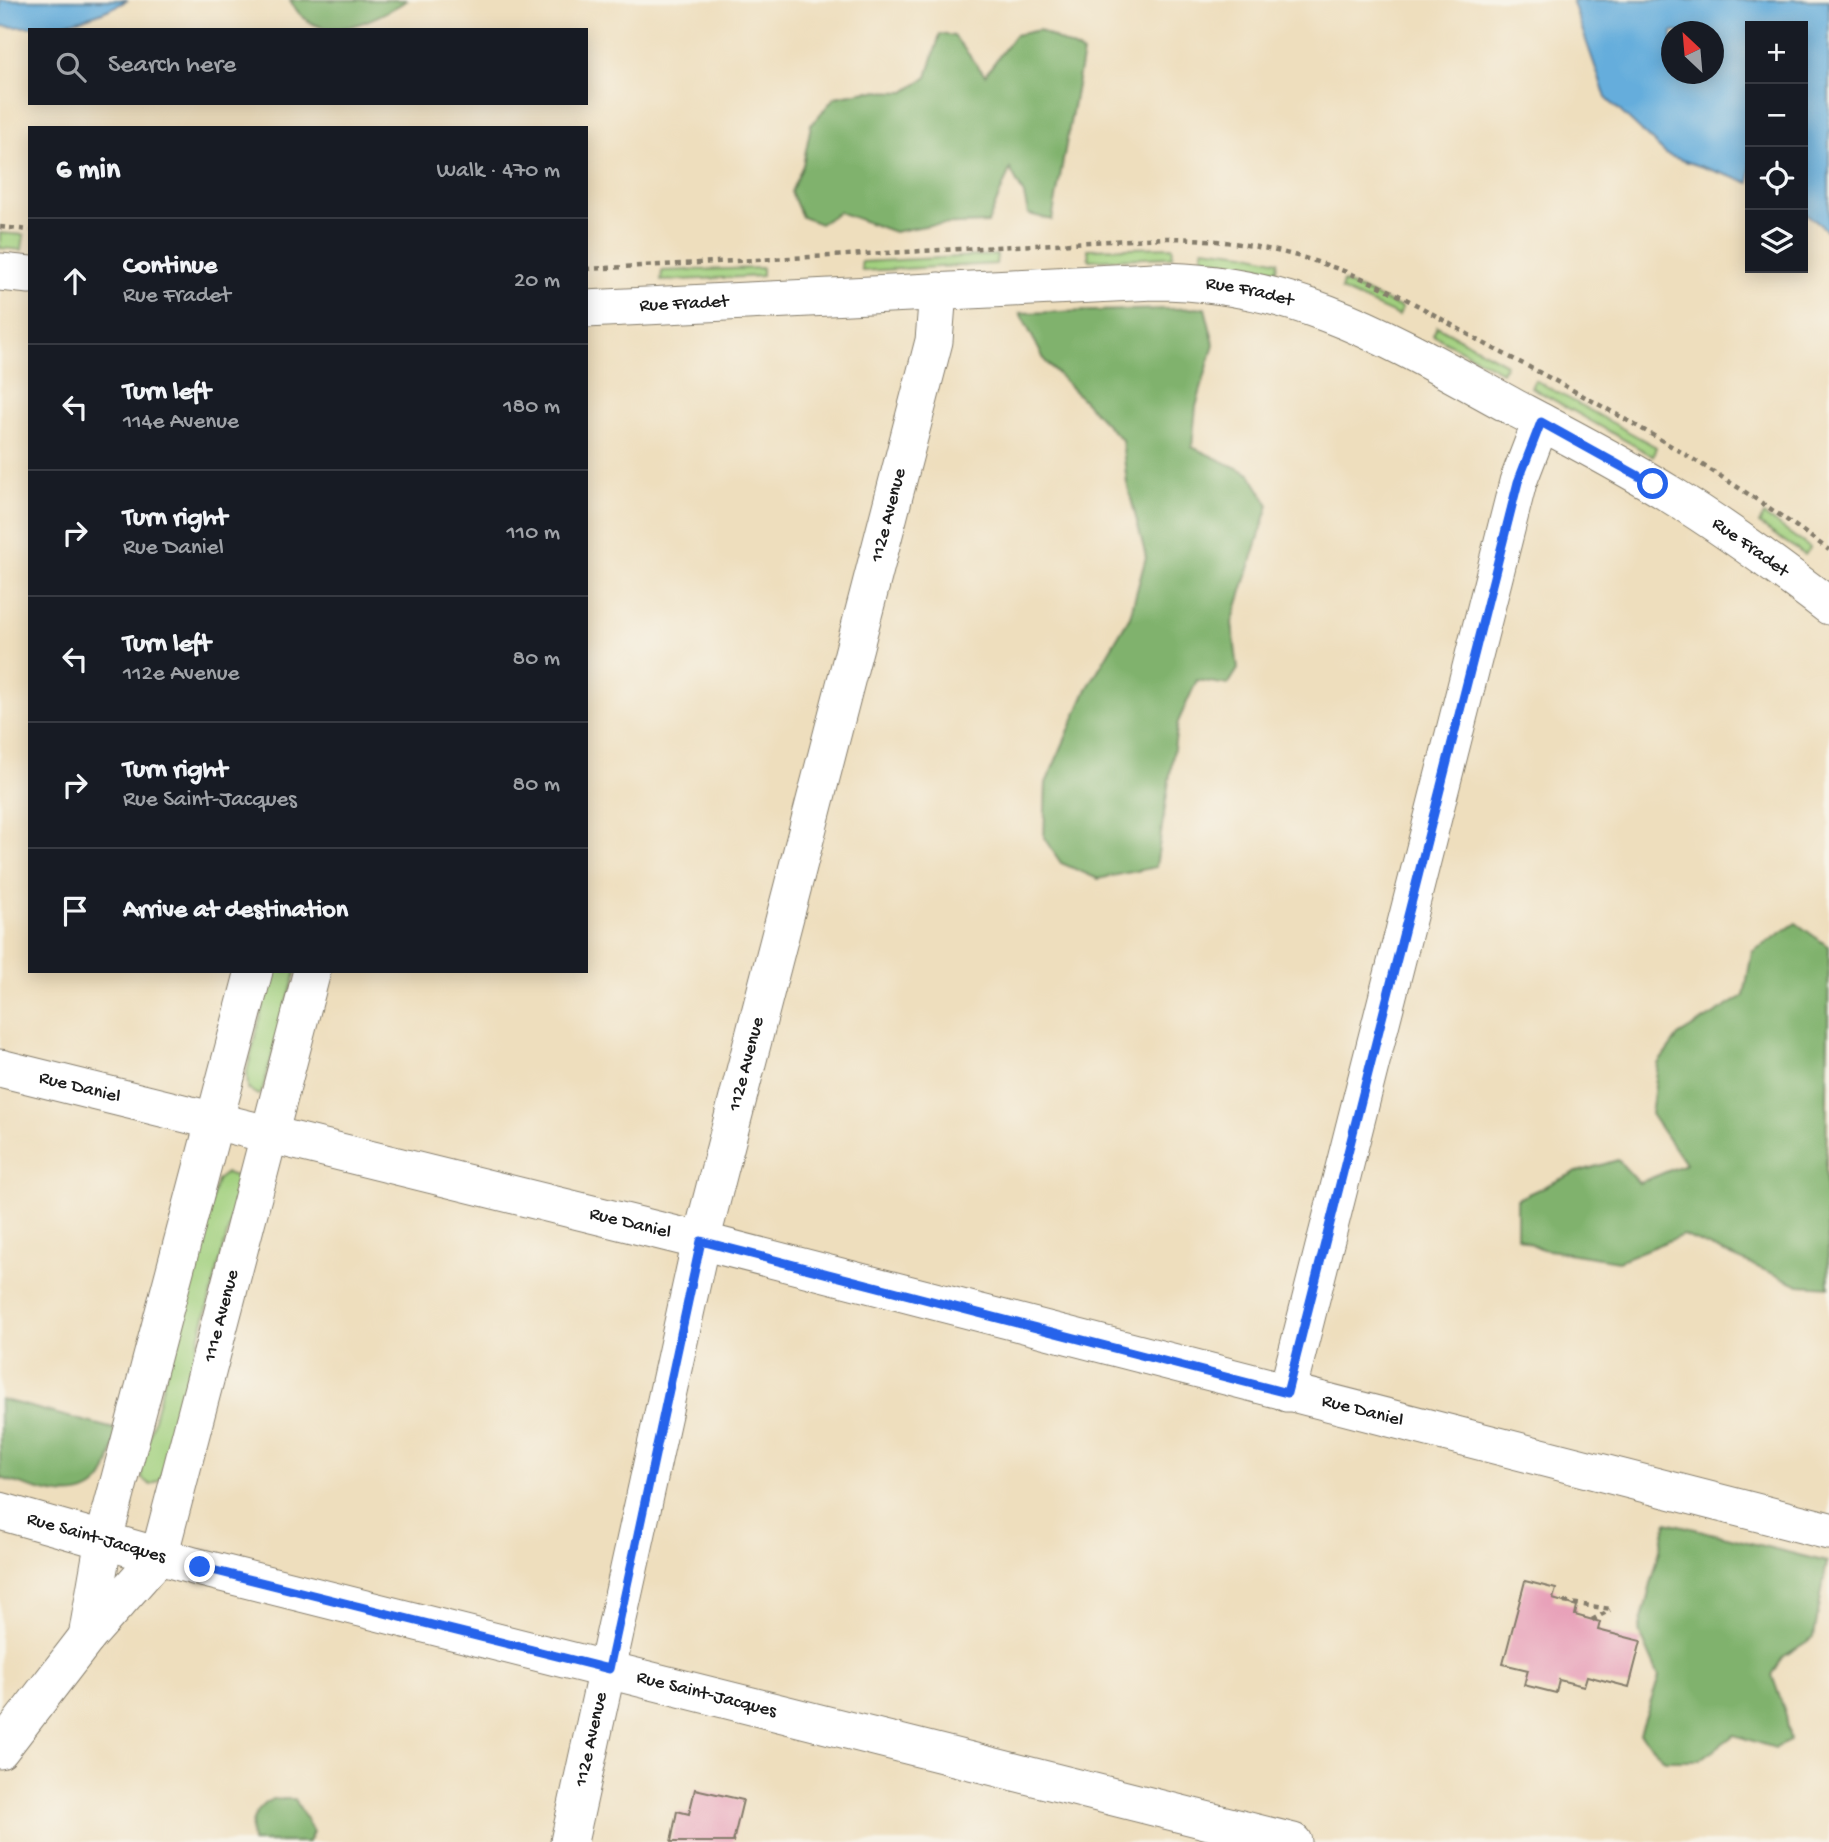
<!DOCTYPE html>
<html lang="en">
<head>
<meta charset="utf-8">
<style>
  :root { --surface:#171b24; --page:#242831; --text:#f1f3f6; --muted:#9ea1a6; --line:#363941 }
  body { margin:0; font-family:"Gochi Hand",sans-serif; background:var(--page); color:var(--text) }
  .controls { position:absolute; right:21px; top:21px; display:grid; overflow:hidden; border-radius:0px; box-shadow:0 4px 18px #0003 }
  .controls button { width:63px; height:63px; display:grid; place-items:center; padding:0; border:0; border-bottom:2px solid var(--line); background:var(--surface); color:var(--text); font:35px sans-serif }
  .compass { position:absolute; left:1661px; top:21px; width:63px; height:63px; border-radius:50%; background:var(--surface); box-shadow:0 4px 18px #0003; rotate:334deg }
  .stop { position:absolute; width:21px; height:21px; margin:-16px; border:5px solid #2563eb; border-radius:50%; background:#fff }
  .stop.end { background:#2563eb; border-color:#fff; box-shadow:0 2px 7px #0008 }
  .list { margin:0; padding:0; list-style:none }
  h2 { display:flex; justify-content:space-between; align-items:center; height:91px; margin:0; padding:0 28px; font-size:30px }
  h2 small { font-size:23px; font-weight:400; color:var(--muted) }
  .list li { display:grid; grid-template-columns:46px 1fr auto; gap:21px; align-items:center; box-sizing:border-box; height:126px; padding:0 28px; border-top:2px solid var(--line) }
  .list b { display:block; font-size:26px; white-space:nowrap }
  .list p { margin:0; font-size:23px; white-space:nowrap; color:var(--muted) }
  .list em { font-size:23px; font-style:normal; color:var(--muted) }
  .icon { flex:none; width:38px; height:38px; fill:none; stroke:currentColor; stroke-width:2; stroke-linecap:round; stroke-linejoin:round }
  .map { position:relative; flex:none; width:1829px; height:1842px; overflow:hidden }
  .search { position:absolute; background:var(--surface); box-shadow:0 4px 18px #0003; left:28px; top:28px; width:560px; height:77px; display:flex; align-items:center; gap:18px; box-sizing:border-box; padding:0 24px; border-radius:0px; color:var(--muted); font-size:26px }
  .panel { position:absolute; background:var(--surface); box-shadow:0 4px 18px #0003; left:28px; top:126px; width:560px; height:847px; border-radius:0px }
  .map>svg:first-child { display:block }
</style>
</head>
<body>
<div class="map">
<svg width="1829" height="1842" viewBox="0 0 1829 1842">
  <rect width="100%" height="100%" fill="#f7f3e8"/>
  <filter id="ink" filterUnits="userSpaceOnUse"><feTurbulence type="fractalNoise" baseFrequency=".0143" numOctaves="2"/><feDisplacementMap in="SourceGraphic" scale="14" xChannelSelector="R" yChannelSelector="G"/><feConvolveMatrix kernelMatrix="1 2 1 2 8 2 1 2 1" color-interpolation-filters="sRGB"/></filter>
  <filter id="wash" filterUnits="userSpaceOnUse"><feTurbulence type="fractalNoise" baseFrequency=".00686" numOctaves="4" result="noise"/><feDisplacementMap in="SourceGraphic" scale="28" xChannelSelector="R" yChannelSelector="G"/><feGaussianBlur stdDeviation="1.57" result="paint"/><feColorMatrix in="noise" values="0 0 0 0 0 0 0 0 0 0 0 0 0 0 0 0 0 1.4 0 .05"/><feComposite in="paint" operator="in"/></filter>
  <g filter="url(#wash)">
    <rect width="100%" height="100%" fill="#eedebd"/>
    <path fill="#a1d07e" stroke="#5e764d" stroke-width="2" d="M0,233L24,235L22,250L0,248Z
      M1173,247L1172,257L1089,260L1088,249Z
      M1203,248L1245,253L1278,261L1277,270L1202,258Z
      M997,255L996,264L862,271L861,262Z
      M762,268V276L661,281L662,271Z
      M1343,282L1402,308L1399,316L1341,290Z
      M1437,326L1506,364L1502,372L1433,335Z
      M1535,380L1656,447L1653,456L1531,387Z
      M1764,515L1810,548L1805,555L1759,524Z
      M271,971H296L262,1092L258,1095L248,1089L247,1071Z
      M226,1173L236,1176L240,1187L161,1479L151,1485L142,1479L141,1468L217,1180Z"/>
    <path fill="#80b26d" stroke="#4e6744" stroke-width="2" d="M290,0H408C371,22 317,51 290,0Z
      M1039,30L1083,53L1052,220L1028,214L1024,195L1010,169L988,223L930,225L894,232L839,212L820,224L802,217L791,192L803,165L811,125L835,97L867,91L905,92L927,77L940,34L954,36L985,75L1015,35Z
      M1205,308L1214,344L1196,407L1192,447L1250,474L1269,505L1232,623L1238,669L1228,685L1197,680L1178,722L1156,867L1098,879L1061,863L1044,838L1046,783L1087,689L1130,616L1146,557L1127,483L1122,440L1045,361L1020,313Z
      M1796,923L1829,947L1826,1171L1829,1287L1799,1285L1683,1235L1618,1261L1542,1249L1517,1237V1199L1574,1173L1618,1160L1639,1183L1685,1164L1651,1114L1658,1064L1678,1036L1744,996L1752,952Z
      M0,1399L118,1430C114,1444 111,1465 103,1478C80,1511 30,1486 0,1478Z
      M1667,1522L1827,1562L1814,1637L1783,1657L1772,1675L1786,1715L1790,1741L1775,1748L1734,1735L1700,1760H1665L1640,1734L1659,1677L1639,1631Z
      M272,1799H295L313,1832L308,1842H252C249,1821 255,1810 272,1799Z"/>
    <path fill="#65addc" stroke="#40647c" stroke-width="2" fill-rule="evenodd" d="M0,0H128C86,23 46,30 0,26Z
      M1572,0H1829V232L1803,211V26H1750V183L1667,155L1606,98ZM1672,32H1714V74H1672Z"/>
    <g id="blocks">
      <path fill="#e8a1b9" d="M1525,1581L1556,1589L1553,1599L1577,1606L1575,1615L1600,1622L1598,1630L1641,1641L1629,1687L1587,1676L1584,1686L1559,1680L1556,1693L1524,1685L1528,1670L1503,1664Z
        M695,1789L743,1800L733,1842H671L677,1811L689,1814Z"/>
    </g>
  </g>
  <g filter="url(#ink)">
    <use href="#blocks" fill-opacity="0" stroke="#857d6c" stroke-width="2"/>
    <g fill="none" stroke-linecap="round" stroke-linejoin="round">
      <defs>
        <g id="minor">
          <path d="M0,272L30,275"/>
          <path id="s1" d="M586,309L1154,281C1298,281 1394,342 1515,408C1568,436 1622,464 1673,496C1727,529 1778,567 1829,606"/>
          <path id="s2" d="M0,1068L701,1241L1829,1531"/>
          <path d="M1287,1393L1518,482L1541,422"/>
          <path id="s3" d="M0,1511L194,1566L1293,1842"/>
          <path d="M87,1637L104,1539L254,971"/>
          <path id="s4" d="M0,1750L87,1637L159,1556L312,971"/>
          <path id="s5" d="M569,1842L701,1241L934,341L938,291"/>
        </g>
      </defs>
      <use href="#minor" stroke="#857d6c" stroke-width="39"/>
      <path stroke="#857d6c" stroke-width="4.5" stroke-dasharray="5 5" stroke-linecap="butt" d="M0,227L30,230
        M586,269L1166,238C1243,239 1317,256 1386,289C1426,308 1463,333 1502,353C1615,411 1727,475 1829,550
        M1564,1602L1611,1609
        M1592,1620L1610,1610"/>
      <use href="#minor" stroke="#fff" stroke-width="37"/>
    </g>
  </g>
  <g fill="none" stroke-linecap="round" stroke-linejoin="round" filter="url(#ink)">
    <path stroke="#2563eb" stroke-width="9" d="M200,1567L609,1669L701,1241L1287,1393L1518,482L1541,422L1653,484"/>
  </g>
  <g text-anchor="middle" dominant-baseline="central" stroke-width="6" stroke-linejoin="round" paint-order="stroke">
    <g font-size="19" fill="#1c1c1c" stroke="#f7f3e8">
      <text stroke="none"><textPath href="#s1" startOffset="665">Rue Fradet</textPath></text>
      <text stroke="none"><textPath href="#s1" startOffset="98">Rue Fradet</textPath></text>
      <text stroke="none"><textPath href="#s5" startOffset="1365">112e Avenue</textPath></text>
      <text stroke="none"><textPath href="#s1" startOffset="1230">Rue Fradet</textPath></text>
      <text stroke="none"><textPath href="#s5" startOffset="798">112e Avenue</textPath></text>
      <text stroke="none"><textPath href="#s2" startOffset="82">Rue Daniel</textPath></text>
      <text stroke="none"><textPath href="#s2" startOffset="649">Rue Daniel</textPath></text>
      <text stroke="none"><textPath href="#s4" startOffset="499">111e Avenue</textPath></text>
      <text stroke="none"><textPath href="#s2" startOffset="1405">Rue Daniel</textPath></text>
      <text stroke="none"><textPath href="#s3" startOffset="100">Rue Saint-Jacques</textPath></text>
      <text stroke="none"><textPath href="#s3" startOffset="730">Rue Saint-Jacques</textPath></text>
      <text stroke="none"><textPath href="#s5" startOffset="105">112e Avenue</textPath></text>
    </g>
  </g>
</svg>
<div class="controls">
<button>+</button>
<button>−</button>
<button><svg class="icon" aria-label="locate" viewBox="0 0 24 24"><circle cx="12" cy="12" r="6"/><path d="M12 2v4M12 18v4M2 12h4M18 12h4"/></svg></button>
<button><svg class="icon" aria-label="layers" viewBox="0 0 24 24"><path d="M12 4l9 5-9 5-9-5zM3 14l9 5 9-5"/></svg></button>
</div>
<svg class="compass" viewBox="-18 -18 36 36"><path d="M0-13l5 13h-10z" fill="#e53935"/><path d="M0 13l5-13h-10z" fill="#9ea1a6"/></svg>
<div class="stop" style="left:1653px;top:484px"></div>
<div class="stop end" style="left:200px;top:1567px"></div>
<div class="search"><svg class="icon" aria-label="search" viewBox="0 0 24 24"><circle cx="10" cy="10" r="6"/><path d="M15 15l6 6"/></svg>Search here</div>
<section class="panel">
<h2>6 min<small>Walk · 470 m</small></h2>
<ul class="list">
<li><svg class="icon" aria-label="ahead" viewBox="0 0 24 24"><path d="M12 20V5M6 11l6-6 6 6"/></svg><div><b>Continue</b><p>Rue Fradet</p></div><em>20 m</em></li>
<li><svg class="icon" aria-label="left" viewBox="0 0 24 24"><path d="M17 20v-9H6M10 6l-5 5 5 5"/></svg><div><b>Turn left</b><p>114e Avenue</p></div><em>180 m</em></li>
<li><svg class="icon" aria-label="right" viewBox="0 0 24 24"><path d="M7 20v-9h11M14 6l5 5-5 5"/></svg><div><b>Turn right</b><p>Rue Daniel</p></div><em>110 m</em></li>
<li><svg class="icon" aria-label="left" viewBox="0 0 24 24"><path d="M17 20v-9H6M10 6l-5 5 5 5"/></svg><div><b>Turn left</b><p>112e Avenue</p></div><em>80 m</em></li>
<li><svg class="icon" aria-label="right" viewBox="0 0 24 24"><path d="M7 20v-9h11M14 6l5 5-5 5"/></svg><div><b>Turn right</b><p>Rue Saint-Jacques</p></div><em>80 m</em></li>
<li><svg class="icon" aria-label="arrive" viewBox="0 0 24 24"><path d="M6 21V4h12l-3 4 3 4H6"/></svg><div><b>Arrive at destination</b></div></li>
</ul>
</section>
</div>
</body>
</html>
